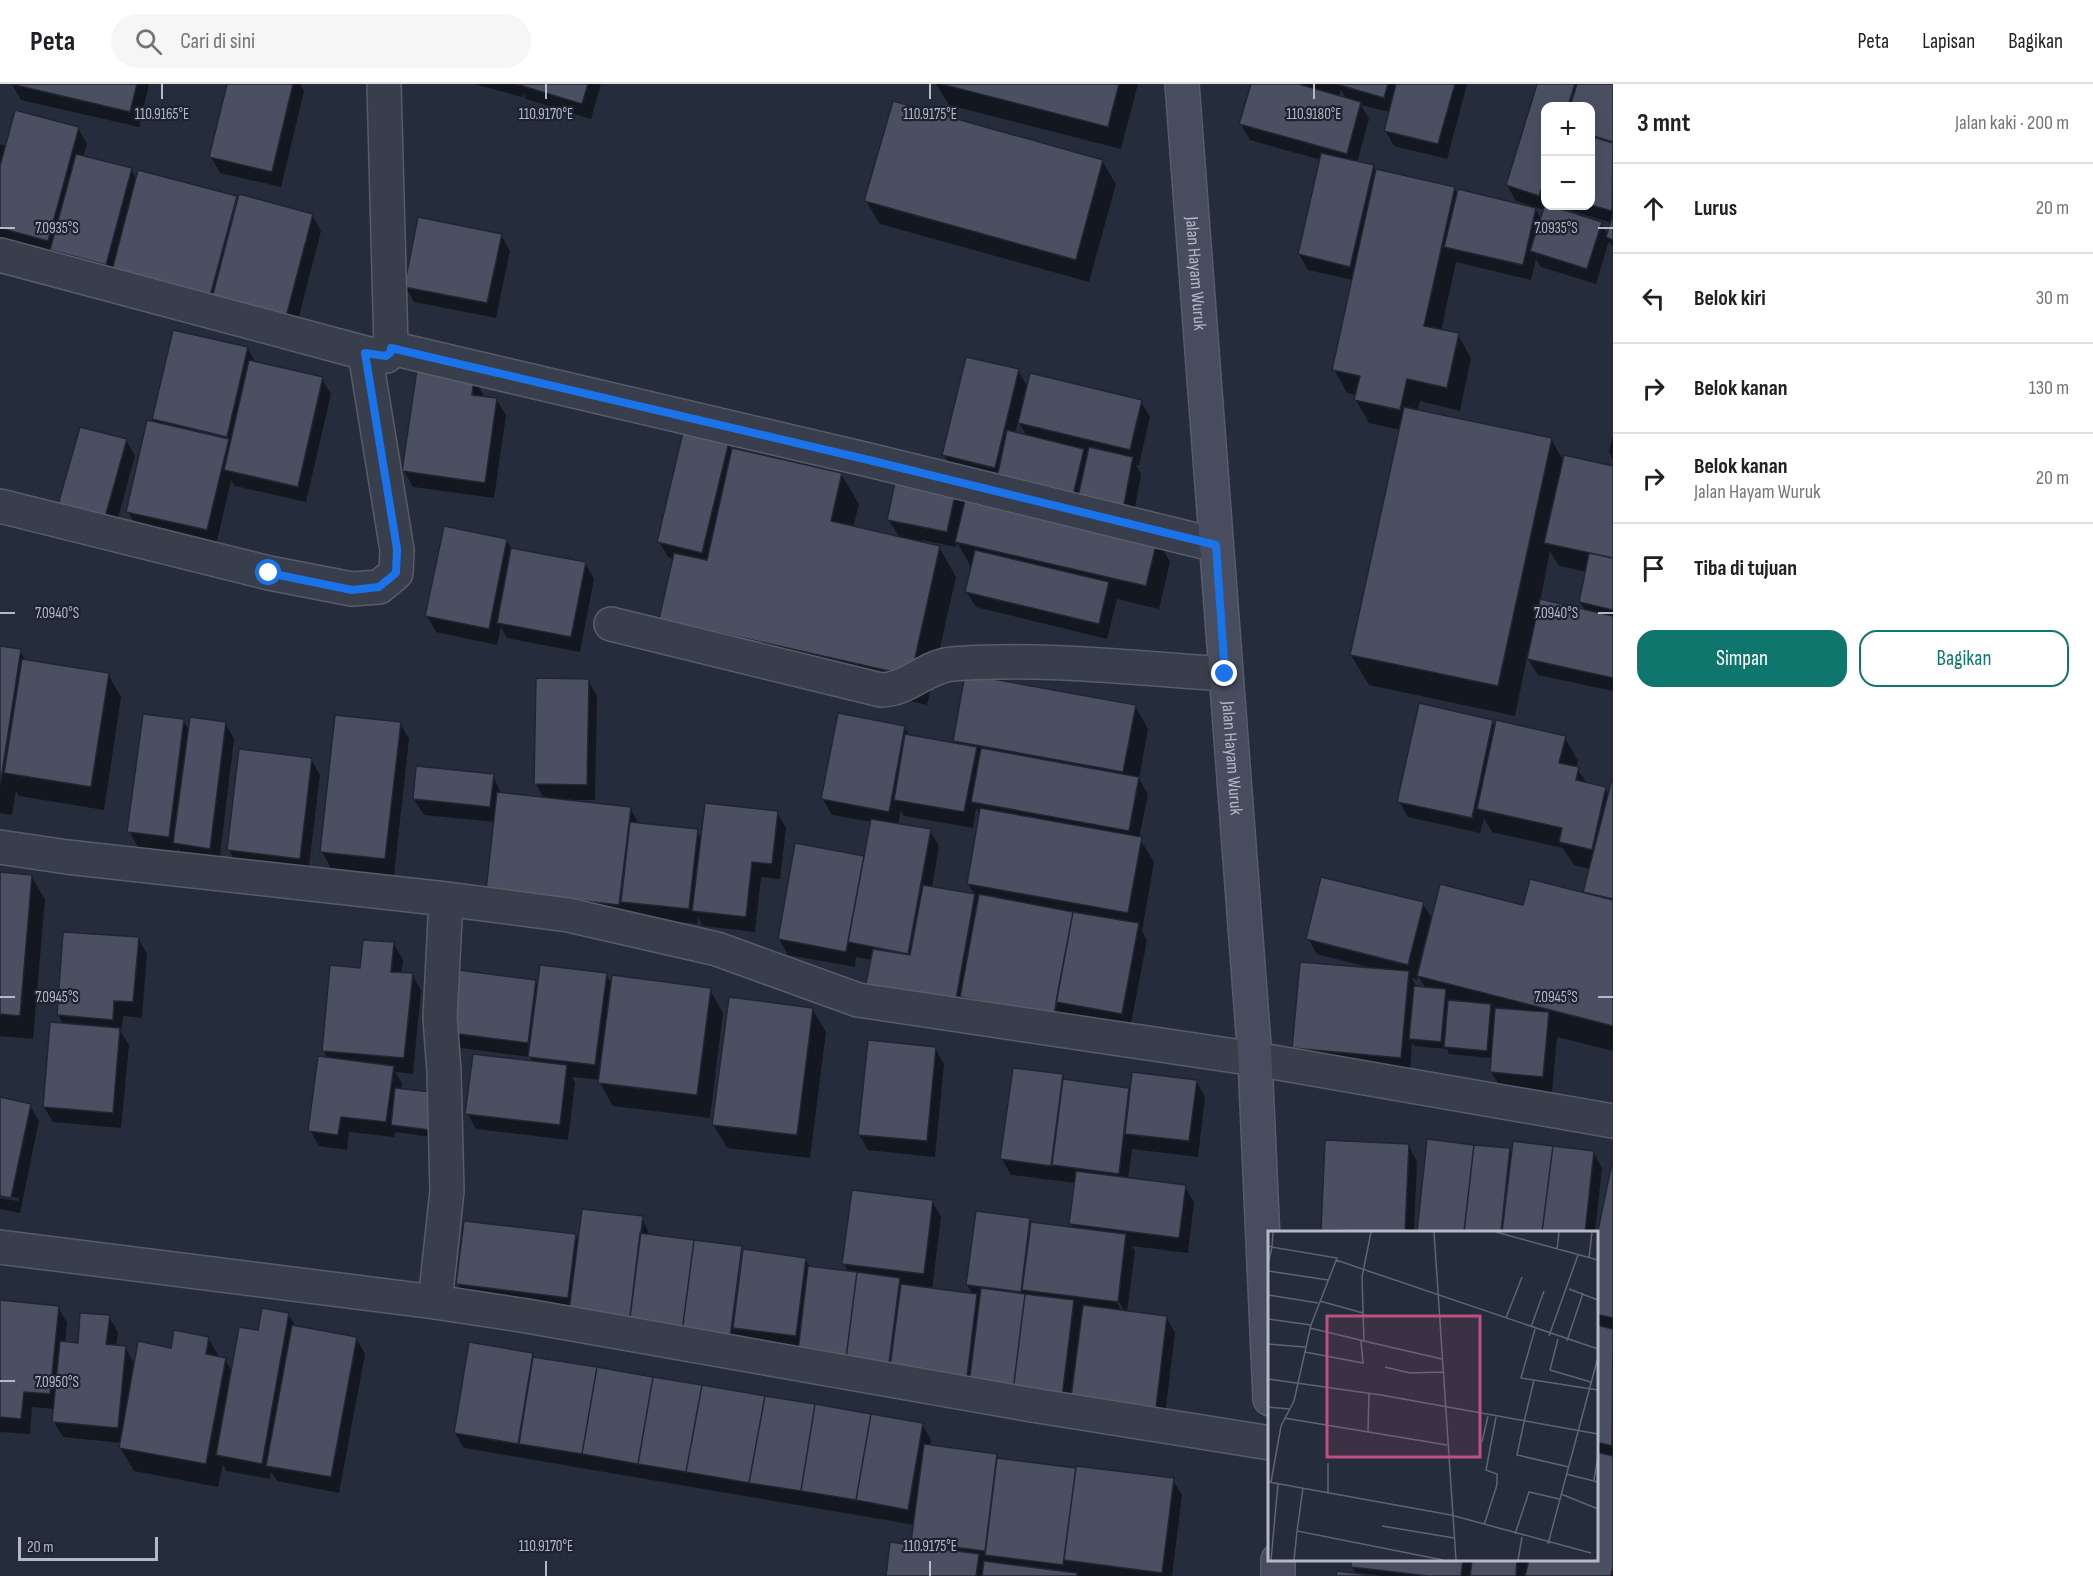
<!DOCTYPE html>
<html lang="id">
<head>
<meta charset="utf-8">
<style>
  :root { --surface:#fff; --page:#f6f6f6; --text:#202124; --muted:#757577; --line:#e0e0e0; --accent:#0f766e }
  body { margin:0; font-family:"Sofia Sans Condensed",sans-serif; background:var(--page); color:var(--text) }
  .controls { position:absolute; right:18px; top:18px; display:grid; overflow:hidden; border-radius:12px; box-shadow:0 6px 24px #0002 }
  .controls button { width:54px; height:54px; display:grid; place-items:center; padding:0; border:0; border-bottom:2px solid var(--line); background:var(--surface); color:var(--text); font:30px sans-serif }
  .scale { position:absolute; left:18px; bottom:15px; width:140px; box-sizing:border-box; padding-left:6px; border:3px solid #b5b9c7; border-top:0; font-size:16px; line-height:21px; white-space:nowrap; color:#b5b9c7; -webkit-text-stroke:4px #1e2331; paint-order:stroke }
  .stop { position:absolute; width:18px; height:18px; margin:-14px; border:4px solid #1a73e8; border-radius:50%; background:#fff }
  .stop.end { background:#1a73e8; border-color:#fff; box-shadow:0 2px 6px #0008 }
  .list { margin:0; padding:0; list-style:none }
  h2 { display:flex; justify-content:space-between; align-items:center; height:78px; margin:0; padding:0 24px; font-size:26px }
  h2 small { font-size:20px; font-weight:400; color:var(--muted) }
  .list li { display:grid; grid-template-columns:39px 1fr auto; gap:18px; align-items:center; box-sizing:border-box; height:90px; padding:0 24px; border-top:2px solid var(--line) }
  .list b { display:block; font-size:22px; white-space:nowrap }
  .list p { margin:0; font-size:20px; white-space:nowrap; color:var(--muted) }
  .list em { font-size:20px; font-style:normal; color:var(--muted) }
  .actions { display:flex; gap:12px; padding:18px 24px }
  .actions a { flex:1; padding:14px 0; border:2px solid var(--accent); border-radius:18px; text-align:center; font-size:21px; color:var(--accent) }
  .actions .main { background:var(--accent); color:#fff }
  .icon { flex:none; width:33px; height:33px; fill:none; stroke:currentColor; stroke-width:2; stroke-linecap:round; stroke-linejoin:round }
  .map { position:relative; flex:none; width:1613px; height:1492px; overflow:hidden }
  header { display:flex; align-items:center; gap:36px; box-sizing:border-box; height:84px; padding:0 30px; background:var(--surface); border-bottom:2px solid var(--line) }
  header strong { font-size:28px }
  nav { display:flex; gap:33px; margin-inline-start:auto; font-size:21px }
  .search { width:420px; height:54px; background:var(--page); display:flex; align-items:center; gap:15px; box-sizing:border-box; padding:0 21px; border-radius:33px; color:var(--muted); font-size:22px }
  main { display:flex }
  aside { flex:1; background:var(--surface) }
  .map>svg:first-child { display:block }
</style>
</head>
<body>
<header>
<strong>Peta</strong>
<div class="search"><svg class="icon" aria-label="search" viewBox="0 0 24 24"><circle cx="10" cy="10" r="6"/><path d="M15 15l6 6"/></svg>Cari di sini</div>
<nav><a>Peta</a><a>Lapisan</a><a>Bagikan</a></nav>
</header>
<main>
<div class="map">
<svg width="1613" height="1492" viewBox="0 0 1613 1492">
  <rect width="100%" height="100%" fill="#252c3b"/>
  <path fill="#0007" fill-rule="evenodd" d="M12,0H149L139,43L21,16Z
    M228,0H300L304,7L281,103L220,89L211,73Z
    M475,0H601L591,35L526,15L523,10L522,13Z
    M936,0H1138L1121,65L949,21Z
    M1252,0H1467L1447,75L1394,62L1385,46L1390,28L1361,21L1369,35L1357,79L1373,82L1377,89L1454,104L1458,111L1535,125L1542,136L1545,126L1516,117L1507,101L1539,0H1613V163L1609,157L1596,200L1541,183L1536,175L1531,196L1456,178L1441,247L1458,251L1471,274L1460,327L1420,317L1417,327L1551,355L1564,378L1613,383V607L1538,591L1527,573L1515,632L1369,601L1351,571L1400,346L1369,339L1356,316L1357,311L1347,309L1334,285L1353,196L1308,186L1299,170L1321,76L1250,56L1241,40ZM1341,6L1346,15L1339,13ZM1546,22H1590V122H1555L1612,139L1608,151L1601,139L1546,122ZM1550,467L1559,482L1587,488L1580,518L1586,527L1540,517Z
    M78,44L87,60L83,73L131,85L137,96L236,113L238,117L312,131L321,147L295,248L0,156V60L7,62Z
    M1102,77L1116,100L1089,198L880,140L866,117Z
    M501,151L510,167L496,234L414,218L405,202Z
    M247,264L256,279L322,295L331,310L306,418L235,402L231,396L216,461L137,443L128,428L157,340L153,335Z
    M1018,286L1028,304L1141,318L1150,333L1139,381H1136L1141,390L1132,441L953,386L944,371ZM1018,337L1027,353L1015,350Z
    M473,294L483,310L482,314L496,315L506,331L494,414L413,403L404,387Z
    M1613,351V376L1609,368Z
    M126,356L135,372L113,452L68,440Z
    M728,359L731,365L841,390L859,420L853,444L900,454L889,436L956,403L965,420L1157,455L1170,478L1159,525L1117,515L1107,555L976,523L967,508L973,482L970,481L957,458L956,463L922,456V459L939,463L956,493L927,621L678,564L660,534L674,475L668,473L659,458Z
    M506,456L512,466L585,479L594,495L580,568L507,554L501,543L497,561L436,548L427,532Z
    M0,564L20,567L26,577L108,590L121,613L104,726L19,712L16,707L12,731L0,729Z
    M588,596L597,612L595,716H574V718L630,724L639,740L697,747L702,756L777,728L786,744L780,795L761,793L755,848L703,842L698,833L697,840L634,833L501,829L495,738L424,731L414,715L493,691L501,710L544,715L536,700Z
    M1135,622L1148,645L1139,695L1148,710L1139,754L1154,778L1142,847L1147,856L1130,945L964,936L872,876L856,873L855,883L788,871L779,855L797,761L866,774L872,738L832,731L823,715L904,643L910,652L957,661L954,657ZM976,724L981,732L968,800L975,811L932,804L939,762L930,747L898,741L901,726L904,732L973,744Z
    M183,637L190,648L225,639L234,655L219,780L184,775L178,764L177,768L138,763L129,747Z
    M1492,638L1496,644L1565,654L1578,677L1576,684L1588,700L1605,704L1609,711L1613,696V967L1557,953L1552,1008L1500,1003L1491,987L1492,974L1449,970L1447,965L1415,962L1412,958L1410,989L1303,980L1294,964L1367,883L1317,870L1308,854L1423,820L1432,835L1524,822L1583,810L1590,785L1574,781L1563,764L1492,748L1484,734L1480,749L1408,733L1399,717ZM1418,891L1426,905L1417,904L1412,894L1417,896Z
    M400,639L409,655L394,791L331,784L322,768Z
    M311,675L320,691L308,790L238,782L229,766Z
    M0,790L31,792L45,815L33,955L0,952Z
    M138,854L147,870L142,934L123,932L121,948L129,961L121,1044L53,1038L44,1023L63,940L58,931Z
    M394,860L403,876L401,890L412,891L421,906L413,990L395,988L402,999L401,1006L440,1054L395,1048L394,1053L349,1048L347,1066L319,1062L310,1046L328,975L323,966L361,886Z
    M606,891L612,901L710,906L723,929L710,1034L613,1022L600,999V996L572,993L575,999L568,1056L476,1045L467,1029L533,979L530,973L461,964L452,949L535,897L538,903Z
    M812,925L826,948L810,1074L727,1064L713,1040Z
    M935,964L944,980L935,1073L868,1066L859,1050Z
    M1062,991L1066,997L1132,1005L1196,997L1205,1013L1198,1073L1132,1065L1128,1096L1185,1103L1194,1118L1188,1169L1132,1162L1135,1167L1127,1228L1166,1233L1175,1249L1163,1347L467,1215L457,1199L576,1152L579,1158L642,1133L650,1152L741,1163L742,1167L805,1175L810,1184L849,1189L844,1180L932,1117L941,1133L932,1206L974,1212L967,1201L1029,1135L1032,1140L1073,1145L1070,1139L1076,1099L1011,1091L1002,1075ZM1115,1211L1125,1228H1122L1113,1212Z
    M0,1015L30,1021L39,1037L20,1129L0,1125V1114L18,1117L19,1114L0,1111Z
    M1408,1061L1417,1077L1414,1148H1325L1323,1146Z
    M1509,1066L1513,1071L1593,1068L1602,1084L1595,1148H1419Z
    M1613,1084V1492H1338V1489L1357,1491L1352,1483L1353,1476H1527V1482L1529,1483L1530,1476H1596V1163Z
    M0,1218L58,1223L67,1239L65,1259L79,1261L109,1233L118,1248L116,1262L125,1263L135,1281L172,1265L208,1254L220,1274L225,1275L232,1288L259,1248L288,1230L296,1243L356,1254L365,1270L339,1409L277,1397L271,1388L270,1395L226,1387L223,1380L218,1403L134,1387L120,1364L121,1359L63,1353L54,1338L55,1325L32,1323L30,1350L0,1348Z
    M533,1270L535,1275L922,1340L931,1356L930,1363L996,1371L999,1376L1173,1396L1182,1411L1172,1492H887L891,1460L916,1463L913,1458L915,1441L464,1364L455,1349Z"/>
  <path fill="#4a5062" stroke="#202533" stroke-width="1.5" d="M11,0H137L130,28Z
    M227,0H293L272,88L209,73Z
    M516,0H588L582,20Z
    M941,0H1119L1108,43Z
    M1251,0H1299L1361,18L1347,70L1239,40Z
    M1336,0H1388L1384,14Z
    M1396,0H1455L1438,60L1384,47Z
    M1537,0H1575L1568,22H1546V93L1539,112L1506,101Z
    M1577,0H1613V58L1590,51V22H1570Z
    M893,17L1103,76L1076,176L864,117Z
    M15,26L79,43L48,157L0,144V82Z
    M1590,52L1613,59L1612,127L1590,121Z
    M1321,69L1374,81L1350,183L1298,170Z
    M76,70L132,84L106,181L50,166Z
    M1376,85L1455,103L1424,242L1459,249L1447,304L1407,295L1400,326L1354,316L1360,292L1332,286Z
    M138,86L237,112L209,216L111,190Z
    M1458,105L1536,124L1523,181L1444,163Z
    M239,110L313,130L286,233L212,214Z
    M1545,120L1602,138L1587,185L1530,167Z
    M1613,130V156L1606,153Z
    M418,133L502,150L487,219L404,203Z
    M173,246L248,263L227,353L152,335Z
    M966,273L1019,285L995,384L942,371Z
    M249,276L323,293L298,403L224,386Z
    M417,285L474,293L472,311L497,314L485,399L402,387Z
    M1030,289L1142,316L1130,366L1018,339Z
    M1404,323L1552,354L1498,602L1350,571Z
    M147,336L229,355L207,446L126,428Z
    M80,343L127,355L104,437L57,424Z
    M1007,346L1084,365L1072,416L996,398Z
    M683,348L729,358L702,469L657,458Z
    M1089,363L1133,373L1123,426L1077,417Z
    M732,364L842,389L831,437L940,462L911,592L659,535L674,469L707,476Z
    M1564,371L1613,382V474L1544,459Z
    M897,389L957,402L947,448L887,436Z
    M967,408L1158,453L1146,502L955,458Z
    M444,442L507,455L489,545L425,532Z
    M511,464L586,478L571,553L497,539Z
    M975,466L1109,498L1099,540L965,508Z
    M1589,469L1613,474V526L1579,518Z
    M1540,515L1613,532V594L1527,575Z
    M0,562L21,565L0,702Z
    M22,575L109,589L91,703L4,689Z
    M965,590L1136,621L1123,688L953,657Z
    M536,594L589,595L587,701L534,700Z
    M1419,619L1493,636L1472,734L1397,718Z
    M838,629L905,642L889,728L821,715Z
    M143,630L184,635L169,753L127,748Z
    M335,631L401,638L385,775L320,768Z
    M190,633L226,638L210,765L173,759Z
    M1496,636L1566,652L1559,679L1579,683L1576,696L1606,703L1592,766L1559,758L1562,744L1477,725Z
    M905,650L977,663L964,728L894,716Z
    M981,664L1139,693L1129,747L971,718Z
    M239,665L312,674L300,775L227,766Z
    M416,682L494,690L490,723L413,715Z
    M1612,695H1613V815L1583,808Z
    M497,708L631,723L619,821L486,806Z
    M705,719L778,727L772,780L752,778L746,833L692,827Z
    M980,724L1142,753L1128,829L967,800Z
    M871,735L931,745L908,870L848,858Z
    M630,738L698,745L689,825L621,818Z
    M795,759L864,772L846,868L778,855Z
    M0,788L32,791L20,932L0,930Z
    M1321,793L1424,818L1408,881L1306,855Z
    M1530,795L1613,816V942L1417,892L1440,800L1523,821Z
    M923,801L975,810L955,921L865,904L873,865L910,871Z
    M979,810L1073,828L1054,931L960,913Z
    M1073,828L1139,839L1122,930L1056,918Z
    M63,848L139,853L133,918L114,917L113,936L57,931Z
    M363,856L394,858L391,888L413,889L404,974L322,967L330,881L360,884Z
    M1300,878L1409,887L1401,974L1292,964Z
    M540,881L607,889L595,981L528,973Z
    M458,886L536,896L528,959L451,949Z
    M612,891L711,904L697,1011L598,999Z
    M1414,902L1446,905L1441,958L1409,955Z
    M729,913L813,924L797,1051L712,1041Z
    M1448,916L1491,920L1487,967L1444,963Z
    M1495,924L1549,928L1543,993L1490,988Z
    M50,938L120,944L113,1029L43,1023Z
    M868,956L936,963L927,1057L858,1051Z
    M473,970L567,981L560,1041L465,1030Z
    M318,972L394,982L386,1038L341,1033L338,1051L308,1047Z
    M1013,984L1063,990L1051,1082L1000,1075Z
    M1132,988L1197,996L1189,1057L1125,1050Z
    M1063,995L1129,1004L1119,1090L1052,1081Z
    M395,1004L441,1009L437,1047L391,1041Z
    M0,1013L31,1020L11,1114L0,1112Z
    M1427,1055L1474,1061L1464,1148H1417Z
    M1325,1056L1409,1060L1405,1148L1321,1146Z
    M1513,1057L1553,1062L1542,1148H1502Z
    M1474,1061L1510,1064L1501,1148H1464Z
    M1553,1062L1594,1067L1585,1148H1542Z
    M1612,1079H1613V1234L1596,1230V1156Z
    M1076,1087L1186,1101L1179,1154L1069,1140Z
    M852,1106L933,1116L924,1190L842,1180Z
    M582,1125L643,1132L629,1241L568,1234Z
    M976,1127L1030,1134L1021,1208L966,1201Z
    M464,1137L576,1150L568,1214L456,1200Z
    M1031,1138L1126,1150L1118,1218L1022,1206Z
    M640,1149L694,1156L682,1248L629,1241Z
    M694,1156L742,1162L730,1254L682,1248Z
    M743,1165L806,1174L796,1252L733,1244Z
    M808,1182L857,1188L846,1274L798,1267Z
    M857,1188L900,1194L889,1279L846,1274Z
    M901,1200L977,1210L967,1293L890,1283Z
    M981,1204L1025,1210L1013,1307L969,1300Z
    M1025,1210L1074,1216L1062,1313L1013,1307Z
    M0,1216L59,1222L50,1310L24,1308L21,1335L0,1333Z
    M1083,1221L1167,1232L1155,1332L1070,1321Z
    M262,1224L289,1229L262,1380L216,1371L239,1243L258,1246Z
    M80,1229L110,1231L106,1260L126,1262L118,1344L52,1338L60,1257L78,1259Z
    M292,1241L357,1253L331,1393L266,1382Z
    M1596,1241L1613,1245L1612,1362L1596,1358Z
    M174,1246L209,1253L206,1270L226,1274L206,1380L119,1364L138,1257L171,1264Z
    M469,1258L533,1269L518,1360L454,1349Z
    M533,1273L597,1283L582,1370L519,1360Z
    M597,1283L653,1293L638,1380L582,1370Z
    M653,1293L702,1301L686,1388L638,1380Z
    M702,1301L765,1312L749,1399L686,1388Z
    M765,1312L815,1320L801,1407L749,1399Z
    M815,1320L871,1330L856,1416L801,1407Z
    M871,1330L923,1339L908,1426L856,1416Z
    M924,1360L997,1370L985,1467L911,1458Z
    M1596,1368L1613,1372V1483L1611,1492H1525L1529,1476H1596Z
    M997,1374L1076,1384L1063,1481L985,1471Z
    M1076,1382L1174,1394L1162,1489L1064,1476Z
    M890,1458L979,1470L976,1492H886Z
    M1351,1476H1463L1461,1492H1428L1351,1483Z
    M1472,1476H1517L1516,1492H1470Z
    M984,1477L1077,1489V1492H982Z
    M1337,1487L1379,1492H1336Z"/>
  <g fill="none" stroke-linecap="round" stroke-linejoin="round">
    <defs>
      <path id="minor" d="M0,171L365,269L386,272L390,269L391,264L384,0
        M391,264L873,377L1216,461
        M0,422L269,489L352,505L379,503L396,489L397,466L365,269
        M611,540L881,606C908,606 926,582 952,580C1043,573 1135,584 1225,590
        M0,763L67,773L446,815L568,831L717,865L858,916L1255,975L1613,1037
        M0,1163L435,1218L527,1232L1026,1320L1270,1359
        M435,1218L447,1107L444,988L440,934L446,815"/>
      <g id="secondary">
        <path id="s1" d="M1182,0L1255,975L1270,1315"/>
        <path d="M1278,1476V1492"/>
      </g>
    </defs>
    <use href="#minor" stroke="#575c6a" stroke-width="36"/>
    <use href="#secondary" stroke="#575c6a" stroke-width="36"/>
    <use href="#minor" stroke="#393e4c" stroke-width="33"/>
    <use href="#secondary" stroke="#474d5e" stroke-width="33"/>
  </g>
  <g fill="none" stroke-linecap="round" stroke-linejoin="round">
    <path stroke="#1a73e8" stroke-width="8" d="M269,489L352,506L379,503L396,489L397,465L365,269L386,272L390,269L391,264L873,377L1216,461L1225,590"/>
  </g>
  <path fill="none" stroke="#b5b9c7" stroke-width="2" d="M162,0V15M546,0V15M930,0V15M1314,0V15M0,144H15M1598,144H1613M0,529H15M1598,529H1613M0,913H15M1598,913H1613M0,1297H15M546,1477V1492M930,1477V1492"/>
  <g text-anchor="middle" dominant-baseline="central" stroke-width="4.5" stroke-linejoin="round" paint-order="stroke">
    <g font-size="18" fill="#b5b9c7" stroke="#1e2331">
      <text stroke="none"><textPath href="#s1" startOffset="190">Jalan Hayam Wuruk</textPath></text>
      <text stroke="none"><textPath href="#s1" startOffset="676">Jalan Hayam Wuruk</textPath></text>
    </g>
  </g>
  <g transform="translate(1268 1147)">
    <rect width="330" height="330" fill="#252c3b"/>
    <path fill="none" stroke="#5f6473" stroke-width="1.5" d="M166,1L188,329M228,1L330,29M0,15L4,16L5,1M289,19L291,1M321,27L324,1M68,29L330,118M0,33L4,16L69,27L43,94L26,170L13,195L3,251M0,40L60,49M301,58L330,69M0,64L50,72M52,70L95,82M238,87L254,46M0,88L43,94M263,96L276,60M42,97L96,110L94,46L103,1M267,98L253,147L330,159M281,105L310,24M290,108L282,139L323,151M96,110L174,128M299,110L315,62M0,113L37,116M37,121L95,132L93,110M117,136L142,142L175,141M0,148L113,164L330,203M0,176L22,178M16,187L179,214M256,191L249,224L301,236M256,191L266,149M100,200L101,162M214,211L220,185M60,232V263M298,243L330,251M326,249L330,225M0,251L183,284L323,322M35,257L29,300L175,329M293,263L330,278M216,294L229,254V243L218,239L228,186M114,295L186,307M247,303L261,261L291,268M280,313L330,126M3,329L10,253M26,329L29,300M250,329L254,306"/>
    <path fill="#bd5081" fill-opacity="0.15" stroke="#bd5081" stroke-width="3" d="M59,85H212V226H59Z"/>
    <rect width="330" height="330" fill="none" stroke="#b5b9c7" stroke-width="3"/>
  </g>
  <g font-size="15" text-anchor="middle" fill="#b5b9c7" stroke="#1e2331" stroke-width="4.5" stroke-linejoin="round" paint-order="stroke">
    <text x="162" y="35">110.9165°E</text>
    <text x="546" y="35">110.9170°E</text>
    <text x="930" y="35">110.9175°E</text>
    <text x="1314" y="35">110.9180°E</text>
    <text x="57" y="149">7.0935°S</text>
    <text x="1556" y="149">7.0935°S</text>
    <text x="57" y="534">7.0940°S</text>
    <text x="1556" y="534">7.0940°S</text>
    <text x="57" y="918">7.0945°S</text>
    <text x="1556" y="918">7.0945°S</text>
    <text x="57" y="1303">7.0950°S</text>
    <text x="546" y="1467">110.9170°E</text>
    <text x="930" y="1467">110.9175°E</text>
  </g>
</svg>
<div class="controls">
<button>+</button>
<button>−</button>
</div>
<div class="scale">20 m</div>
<div class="stop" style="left:269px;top:489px"></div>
<div class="stop end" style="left:1225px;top:590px"></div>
</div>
<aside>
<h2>3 mnt<small>Jalan kaki · 200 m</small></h2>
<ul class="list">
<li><svg class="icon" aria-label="ahead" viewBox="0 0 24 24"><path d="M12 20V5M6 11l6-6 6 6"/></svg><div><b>Lurus</b></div><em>20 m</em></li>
<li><svg class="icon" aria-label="left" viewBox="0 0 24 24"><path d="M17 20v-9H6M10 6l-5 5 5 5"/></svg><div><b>Belok kiri</b></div><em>30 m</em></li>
<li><svg class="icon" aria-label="right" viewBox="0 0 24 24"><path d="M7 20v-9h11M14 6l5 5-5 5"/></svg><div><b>Belok kanan</b></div><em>130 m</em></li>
<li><svg class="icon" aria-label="right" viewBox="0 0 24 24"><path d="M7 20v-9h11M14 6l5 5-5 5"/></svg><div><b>Belok kanan</b><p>Jalan Hayam Wuruk</p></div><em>20 m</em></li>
<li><svg class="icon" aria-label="arrive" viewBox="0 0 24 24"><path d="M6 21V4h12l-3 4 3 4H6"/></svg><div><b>Tiba di tujuan</b></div></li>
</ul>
<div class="actions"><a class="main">Simpan</a><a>Bagikan</a></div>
</aside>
</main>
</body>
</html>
